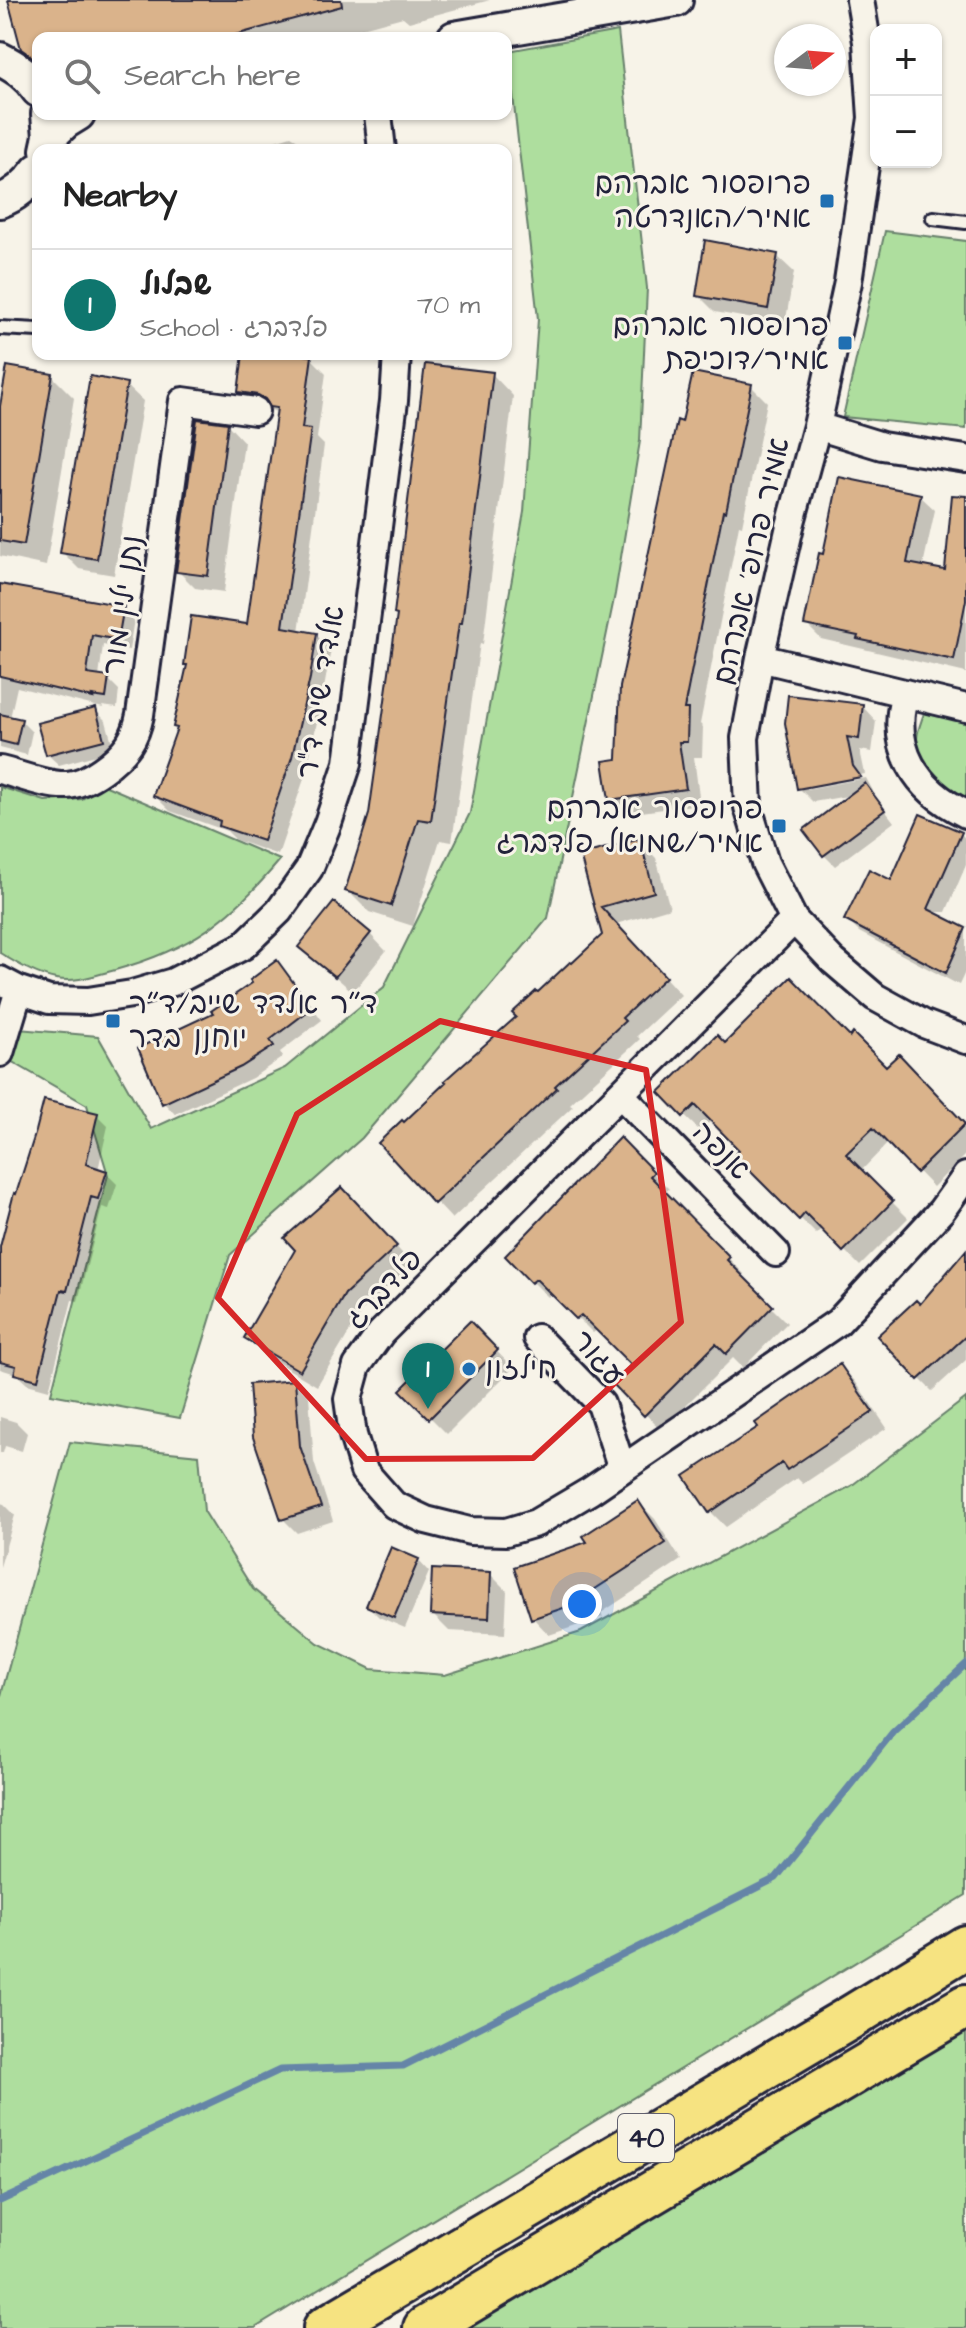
<!DOCTYPE html>
<html lang="en">
<head>
<meta charset="utf-8">
<style>
  :root { --surface:#fff; --page:#f6f6f6; --text:#222; --muted:#767676; --line:#e0e0e0; --accent:#0f766e }
  body { margin:0; font-family:"Architects Daughter","Playpen Sans Hebrew",sans-serif; background:var(--page); color:var(--text) }
  .controls { position:absolute; right:24px; top:24px; display:grid; overflow:hidden; border-radius:16px; box-shadow:0 2px 6px #0004 }
  .controls button { width:72px; height:72px; display:grid; place-items:center; padding:0; border:0; border-bottom:2px solid var(--line); background:var(--surface); color:var(--text); font:40px sans-serif }
  .compass { position:absolute; left:774px; top:24px; width:72px; height:72px; border-radius:50%; background:var(--surface); box-shadow:0 2px 6px #0004; rotate:74deg }
  .you { position:absolute; left:582px; top:1604px; width:28px; height:28px; margin:-20px; border:6px solid #fff; border-radius:50%; background:#1a73e8; box-shadow:0 0 0 12px #1a73e833 }
  .badge { display:grid; place-items:center; width:52px; height:52px; border-radius:50%; background:var(--accent); color:#fff; font-size:26px; font-weight:700 }
  .pin { position:absolute; translate:-50% -66px; filter:drop-shadow(0 2px 4px #0008) }
  .pin::after { content:''; position:absolute; top:42px; width:28px; height:24px; background:inherit; clip-path:polygon(0 0,100% 0,50% 100%) }
  .list { margin:0; padding:0; list-style:none }
  h2 { display:flex; justify-content:space-between; align-items:center; height:104px; margin:0; padding:0 32px; font-size:34px }
  h2 small { font-size:26px; font-weight:400; color:var(--muted) }
  .list li { display:grid; grid-template-columns:52px 1fr auto; gap:24px; align-items:center; box-sizing:border-box; height:112px; padding:0 32px; border-top:2px solid var(--line) }
  .list b { display:block; font-size:30px; white-space:nowrap }
  .list p { margin:0; font-size:26px; white-space:nowrap; color:var(--muted) }
  .list em { font-size:26px; font-style:normal; color:var(--muted) }
  .icon { flex:none; width:44px; height:44px; fill:none; stroke:currentColor; stroke-width:2; stroke-linecap:round; stroke-linejoin:round }
  .map { position:relative; flex:none; width:966px; height:2328px; overflow:hidden }
  .search { position:absolute; background:var(--surface); box-shadow:0 2px 6px #0004; left:32px; top:32px; width:480px; height:88px; display:flex; align-items:center; gap:20px; box-sizing:border-box; padding:0 28px; border-radius:16px; color:var(--muted); font-size:30px }
  .panel { position:absolute; background:var(--surface); box-shadow:0 2px 6px #0004; left:32px; top:144px; width:480px; height:216px; border-radius:16px }
  .map>svg:first-child { display:block }
</style>
</head>
<body>
<div class="map">
<svg width="966" height="2328" viewBox="0 0 966 2328">
  <rect width="100%" height="100%" fill="#f7f3e8"/>
  <filter id="ink" filterUnits="userSpaceOnUse"><feTurbulence type="fractalNoise" baseFrequency=".0125" numOctaves="2"/><feDisplacementMap in="SourceGraphic" scale="16" xChannelSelector="R" yChannelSelector="G"/><feConvolveMatrix kernelMatrix="1 2 1 2 8 2 1 2 1" color-interpolation-filters="sRGB"/></filter>
  <g filter="url(#ink)">
    <path fill="#aede9e" stroke="#68806c" stroke-width="2" d="M618,31L647,288L640,441L615,594L548,918L362,1138L230,1255L180,1418L51,1394L108,1175L87,1105L2,1056L7,1028L98,1036L151,1129L285,1068L384,987L470,813L524,512L538,319L508,51Z
      M885,231L966,241V429L843,417Z
      M924,713L966,721V797C944,787 917,766 917,739C917,731 922,720 924,713Z
      M104,785L280,860C230,920 191,949 115,970C95,975 77,983 56,979C36,975 17,964 0,953V787L45,801L82,799Z
      M966,1398V1895L255,2328H0V1699L70,1442L199,1455L204,1511L253,1589L318,1643L371,1669L445,1675L581,1632L851,1486Z
      M966,2028V2328H469Z"/>
    <path fill="#0003" d="M10,0H490L409,22L403,17L325,38H38V63L23,48Z
      M291,136L314,150H252V148Z
      M777,256L794,272L785,325L715,312L698,295Z
      M245,354H282L311,358L326,373L317,438L324,445L299,632L316,635L331,649L323,694L306,773L278,855L236,840L227,831L170,811L155,796L178,730L175,726L188,667L186,664L248,627L278,412L255,406L240,392Z
      M492,374L513,396L483,644L480,643L452,842L440,840L413,926L369,912L347,890L371,814Z
      M52,376L74,398L46,566L0,556V417Z
      M126,385L143,401L114,575L79,569L62,552Z
      M751,386L767,402L742,526L739,525L700,724L703,727L702,757H694L700,804L627,814L611,799L684,424Z
      M228,425L244,442L224,592L195,588L178,571Z
      M920,496L935,510L922,570L955,577L966,500V673L821,639L806,624L825,556Z
      M0,586L123,608L134,619L129,650L103,645L99,677L108,679L119,690L117,708L102,706L103,708L17,687L10,718L21,721L32,732L27,755L0,748Z
      M862,706L876,721L872,752L860,750L865,774L807,785V789L866,778L873,791L871,792L894,822L835,866L824,855L853,795L813,802L799,788Z
      M95,710L106,721L114,750L59,765L47,754Z
      M961,834L966,839V865L946,912H915L947,921L966,930V970L959,985L859,932L846,919L892,883Z
      M639,841L656,858L670,908L616,924L681,995L637,1036L640,1039L570,1104L573,1106L452,1219L436,1202L404,1125L605,936L583,857Z
      M370,934L386,951L353,992L300,946Z
      M277,963L288,974L322,1020L280,1052L283,1057L252,1078L175,1114L164,1103L216,1014L255,984Z
      M850,1040L886,1069L914,1072L966,1127V1154L933,1187L889,1142L861,1171L908,1218L860,1266L822,1228L816,1234L737,1155L742,1150L712,1120L700,1131L661,1093L725,1045Z
      M97,1115L108,1126L98,1170L106,1173L117,1184L109,1209L102,1207L78,1301L72,1300L49,1390L27,1384L16,1374L0,1369V1256Z
      M620,1140L669,1189L664,1193L744,1274L741,1277L787,1323L743,1368L733,1358L661,1430L616,1384L634,1365L598,1329L593,1333L553,1293L548,1297L507,1256Z
      M359,1206L412,1264L362,1311L317,1386L263,1354L246,1337Z
      M966,1253V1360L932,1391L919,1378L920,1307Z
      M470,1324L513,1368L447,1434L403,1390Z
      M840,1366L855,1381L887,1428L803,1484L797,1478L726,1527L711,1512L760,1427Z
      M294,1382L309,1396L314,1462L333,1521L297,1533L283,1519Z
      M0,1417L16,1422L27,1433L22,1451L5,1446L3,1453H0Z
      M638,1502L655,1519L681,1560L601,1613L603,1617L549,1635L533,1618L590,1543Z
      M0,1503L4,1504L15,1515L0,1567Z
      M418,1560L429,1572L405,1628L379,1617L368,1606Z
      M490,1574L507,1591L505,1634L449,1631L432,1614Z"/>
    <g fill="none" stroke-linecap="round" stroke-linejoin="round">
      <path stroke="#6585a7" stroke-width="7" d="M0,2201L280,2070L403,2066L776,1878L893,1732L966,1664"/>
    </g>
    <path fill="#dab38b" stroke="#22223b" stroke-width="2" d="M8,0H341L342,6L224,38H38V61L21,49Z
      M705,240L778,254L768,309L696,296Z
      M243,354H296L312,356L302,428L311,429L283,627L317,633L310,678L292,757L263,841L219,826L220,821L153,796L177,728L173,727L187,665H184L191,616L247,624L277,408L270,407L265,399L258,395L238,392Z
      M425,364L493,372L462,623H459L431,821L418,819L391,906L345,891L369,814L397,615L394,614Z
      M7,366L53,374L24,545L0,541V406Z
      M693,372L752,384L726,512L723,511L684,709H688L687,742H679L686,789L609,800L603,761L617,759L620,687L677,420L682,422Z
      M90,376L127,383L97,559L60,553Z
      M197,419L228,423L208,576L176,572Z
      M839,477L921,494L907,563L945,570L952,495L966,496V600L954,660L857,639L858,636L804,625L819,553L823,554Z
      M0,584L124,606L118,640L92,635L87,674L109,677L106,698L92,696L93,698L0,676Z
      M788,695L863,704L859,739L847,737L853,766L861,777L797,789L785,723Z
      M96,708L104,740L46,755L37,723Z
      M0,714L22,719L16,745L0,741Z
      M865,783L885,810L823,856L803,830Z
      M920,814L962,832L928,909L966,928L946,973L844,920L869,869L891,880Z
      M640,839L654,892L601,907L666,977L622,1018L625,1021L555,1086L557,1088L434,1204L378,1143L402,1120L404,1122L446,1082L444,1081L516,1017L512,1013L536,991L538,992L570,962L572,963L602,935L580,855Z
      M334,902L371,933L335,977L298,947Z
      M277,960L312,1008L270,1040L274,1046L241,1067L162,1104L138,1048L213,1013L211,1011L252,983L250,980Z
      M791,977L850,1037L853,1033L886,1066L899,1054L965,1124L916,1173L873,1128L846,1154L893,1201L843,1252L805,1213L799,1220L734,1155L739,1150L695,1105L683,1117L659,1092L717,1035L725,1043Z
      M44,1100L98,1113L86,1164L107,1171L98,1199L91,1197L67,1291L61,1290L38,1380L14,1374L16,1366L0,1362V1247L14,1193L16,1194L36,1131Z
      M620,1137L654,1172L650,1176L730,1257L727,1260L773,1306L726,1354L716,1344L644,1416L613,1384L631,1365L581,1315L576,1319L536,1279L531,1283L505,1256Z
      M342,1187L397,1246L345,1294L300,1371L244,1338L295,1250L284,1238Z
      M966,1250V1336L918,1380L877,1336L916,1300L920,1304Z
      M470,1321L498,1350L429,1419L400,1390Z
      M840,1364L873,1412L787,1470L782,1463L709,1513L684,1476L758,1427L755,1423Z
      M295,1380L300,1446L321,1507L281,1520L253,1437L249,1384Z
      M638,1500L666,1543L586,1595L587,1600L531,1619L514,1567L587,1542L583,1536Z
      M391,1547L419,1559L394,1618L366,1606Z
      M432,1569L491,1572L489,1618L430,1615Z"/>
    <g fill="none" stroke-linecap="round" stroke-linejoin="round">
      <defs>
        <path id="service" d="M933,218L966,222
          M0,328L38,330"/>
        <path id="minor" d="M860,0L867,42L872,118L848,282L817,426L790,526L760,658L745,738L748,807L765,863L794,920L833,961L875,997L924,1024L966,1040
          M378,114L382,150
          M817,426L882,446L966,459
          M760,658L966,708
          M905,693C889,748 916,790 966,814
          M0,770C21,775 46,786 67,785C88,784 118,760 129,744C135,735 138,725 140,715L183,401L255,411
          M794,920L381,1333L357,1366L348,1399L353,1435L364,1471L394,1505L426,1520L470,1531L506,1532L536,1523L590,1491L838,1322L941,1211L966,1176
          M0,980L19,990L49,1000L88,1001L132,994L173,982L243,946L279,911L309,869L328,823L348,763L394,401L397,354
          M0,1053L19,990
          M620,1094L776,1253
          M537,1338L601,1404L622,1469"/>
        <path id="tertiary" d="M454,38L676,0
          M0,59C16,67 28,75 38,90
          M50,136L65,122L78,114
          M47,150L50,136L48,114
          M0,201C17,195 28,184 38,170"/>
        <path id="trunk" d="M325,2328L853,2016L966,1947
          M425,2328L966,2006"/>
      </defs>
      <use href="#service" stroke="#22223b" stroke-width="18"/>
      <use href="#minor" stroke="#22223b" stroke-width="32"/>
      <use href="#tertiary" stroke="#22223b" stroke-width="38"/>
      <use href="#trunk" stroke="#22223b" stroke-width="48"/>
      <use href="#service" stroke="#f7f3e8" stroke-width="12"/>
      <use href="#minor" stroke="#f7f3e8" stroke-width="26"/>
      <use href="#tertiary" stroke="#f7f3e8" stroke-width="32"/>
      <use href="#trunk" stroke="#f6e381" stroke-width="42"/>
    </g>
  </g>
  <path fill="none" stroke="#d62828" stroke-width="6" stroke-linejoin="round" d="M440,1021L646,1070L681,1322L533,1458L366,1459L218,1298L297,1114Z"/>
  <g fill="#1f6fb2" stroke="#f7f3e8" stroke-width="3">
    <rect x="819" y="193" width="16" height="16" rx="4"/>
    <rect x="837" y="335" width="16" height="16" rx="4"/>
    <rect x="771" y="818" width="16" height="16" rx="4"/>
    <rect x="105" y="1013" width="16" height="16" rx="4"/>
    <circle cx="469" cy="1369" r="8"/>
  </g>
  <g text-anchor="middle" dominant-baseline="central" stroke-width="6" stroke-linejoin="round" paint-order="stroke">
    <rect fill="#f7f3e8" stroke="#62616f" stroke-width="2" x="618" y="2114" width="56" height="48" rx="6"/>
    <g font-size="28" font-weight="bold" fill="#22223b">
      <text x="646" y="2138">40</text>
    </g>
    <g font-size="30" fill="#22223b" stroke="#f7f3e8" text-anchor="end">
      <text x="811" y="184">פרופסור אברהם<tspan x="811" dy="34">אמיר/האנדרטה</tspan></text>
      <text x="829" y="326">פרופסור אברהם<tspan x="829" dy="34">אמיר/דוכיפת</tspan></text>
      <text x="763" y="809">פרופסור אברהם<tspan x="763" dy="34">אמיר/שמואל פלדברג</tspan></text>
      <text x="129" y="1004" text-anchor="start">ד״ר אלדד שייב/ד״ר<tspan x="129" dy="34">יוחנן בדר</tspan></text>
      <text x="485" y="1369" text-anchor="start">חילזון</text>
    </g>
    <g font-size="30" fill="#22223b" stroke="#f7f3e8">
      <text transform="translate(752 561) rotate(-77)">אמיר פרופ' אברהם</text>
      <text transform="translate(123 605) rotate(-82)">נתן ילין מור</text>
      <text transform="translate(321 692) rotate(-81)">אלדד שיב ד"ר</text>
      <text transform="translate(721 1151) rotate(45)">אנפה</text>
      <text transform="translate(384 1289) rotate(-47)">פלדברג</text>
      <text transform="translate(598 1358) rotate(49)">עגור</text>
    </g>
  </g>
</svg>
<div class="controls">
<button>+</button>
<button>−</button>
</div>
<svg class="compass" viewBox="-18 -18 36 36"><path d="M0-13l5 13h-10z" fill="#e53935"/><path d="M0 13l5-13h-10z" fill="#767676"/></svg>
<div class="you"></div>
<div class="pin badge" style="left:428px;top:1409px">1</div>
<div class="search"><svg class="icon" aria-label="search" viewBox="0 0 24 24"><circle cx="10" cy="10" r="6"/><path d="M15 15l6 6"/></svg>Search here</div>
<section class="panel">
<h2>Nearby<small></small></h2>
<ul class="list">
<li><span class="badge">1</span><div><b>שבלול</b><p>School · פלדברג</p></div><em>70 m</em></li>
</ul>
</section>
</div>
</body>
</html>
